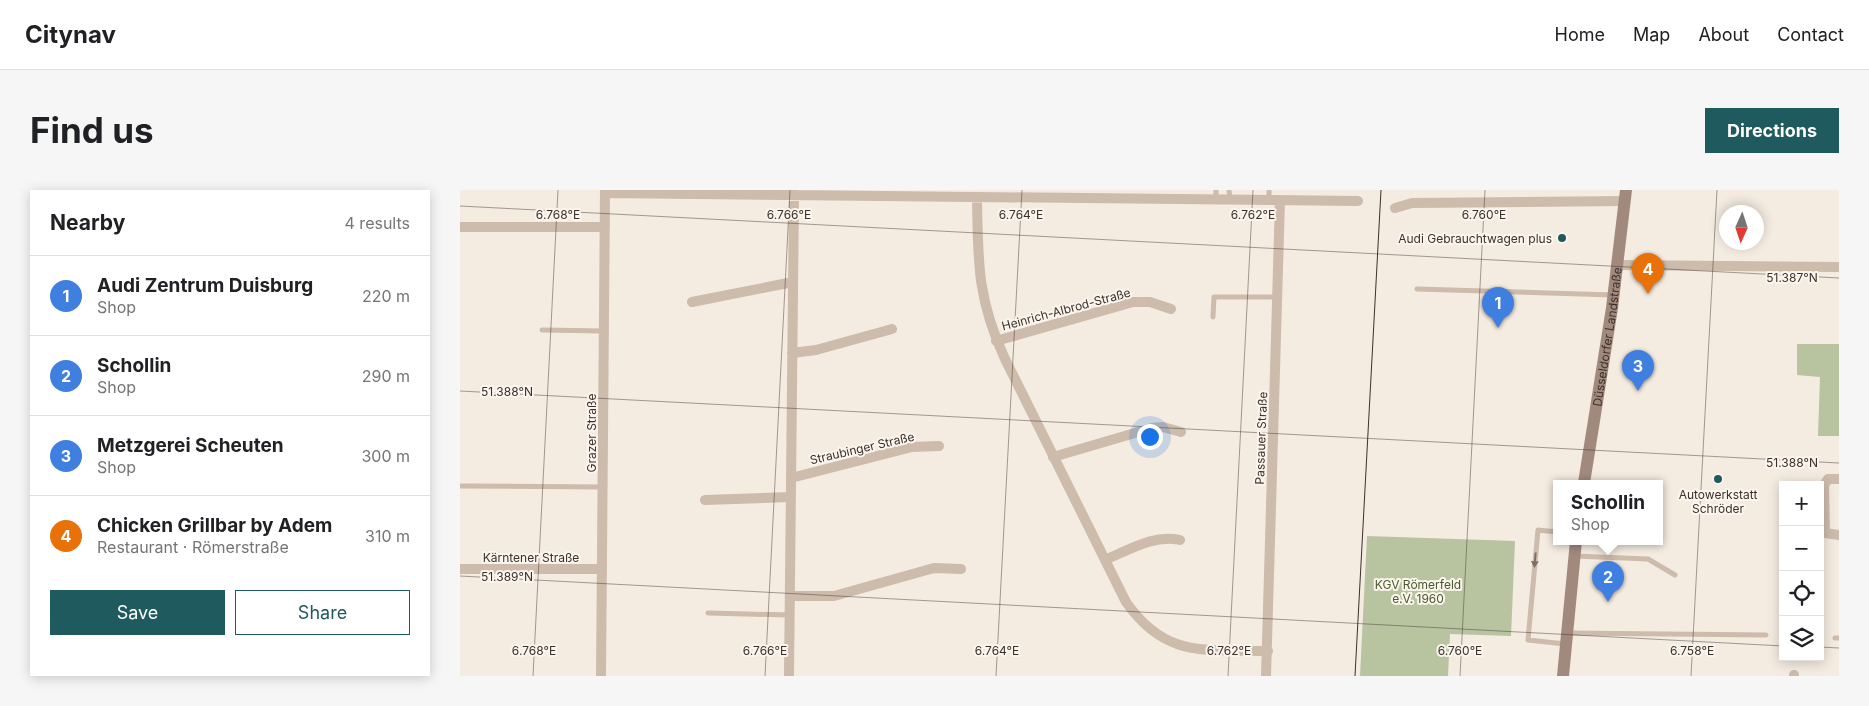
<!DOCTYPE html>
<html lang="en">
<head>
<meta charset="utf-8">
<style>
  :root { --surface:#fff; --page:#f6f6f6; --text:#202124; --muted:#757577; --line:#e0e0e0; --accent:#1f5a5e }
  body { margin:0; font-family:Inter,sans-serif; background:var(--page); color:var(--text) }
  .controls { position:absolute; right:15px; bottom:15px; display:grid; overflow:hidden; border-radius:0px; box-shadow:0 2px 12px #0003 }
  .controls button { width:45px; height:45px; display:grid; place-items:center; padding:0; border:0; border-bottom:1px solid var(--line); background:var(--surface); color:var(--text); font:25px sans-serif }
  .compass { position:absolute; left:1259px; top:15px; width:45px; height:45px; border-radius:50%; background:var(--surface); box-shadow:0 2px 12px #0003; rotate:183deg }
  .you { position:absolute; left:689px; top:246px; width:18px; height:18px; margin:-12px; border:4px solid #fff; border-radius:50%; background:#1a73e8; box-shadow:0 0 0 8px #1a73e833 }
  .badge { display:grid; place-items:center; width:32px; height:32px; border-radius:50%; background:var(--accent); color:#fff; font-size:16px; font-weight:700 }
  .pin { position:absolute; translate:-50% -41px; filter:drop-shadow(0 1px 2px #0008) }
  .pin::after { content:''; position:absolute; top:26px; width:18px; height:15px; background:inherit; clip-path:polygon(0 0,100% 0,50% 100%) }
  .popup { position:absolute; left:1093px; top:290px; width:110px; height:65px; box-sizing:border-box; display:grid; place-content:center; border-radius:0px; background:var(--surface); filter:drop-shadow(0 1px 4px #0005); font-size:16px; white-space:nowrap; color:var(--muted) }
  .popup b { font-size:19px; color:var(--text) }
  .popup::after { content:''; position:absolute; left:50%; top:100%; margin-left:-10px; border:10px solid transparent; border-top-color:var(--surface) }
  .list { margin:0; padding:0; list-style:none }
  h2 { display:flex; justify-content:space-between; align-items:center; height:65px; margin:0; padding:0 20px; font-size:21px }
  h2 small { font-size:16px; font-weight:400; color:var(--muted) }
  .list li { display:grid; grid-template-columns:32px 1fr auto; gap:15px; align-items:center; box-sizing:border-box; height:80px; padding:0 20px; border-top:1px solid var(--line) }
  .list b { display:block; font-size:19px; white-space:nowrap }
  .list p { margin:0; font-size:16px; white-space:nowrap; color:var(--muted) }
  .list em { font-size:16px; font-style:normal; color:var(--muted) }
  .actions { display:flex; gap:10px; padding:15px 20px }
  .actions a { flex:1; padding:11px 0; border:1px solid var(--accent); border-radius:0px; text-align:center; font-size:18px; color:var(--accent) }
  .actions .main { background:var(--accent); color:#fff }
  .icon { flex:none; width:28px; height:28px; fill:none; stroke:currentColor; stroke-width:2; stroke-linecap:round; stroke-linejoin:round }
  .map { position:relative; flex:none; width:1379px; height:486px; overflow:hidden; border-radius:0px }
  header { display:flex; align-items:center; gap:30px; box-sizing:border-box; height:70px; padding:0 25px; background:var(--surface); border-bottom:1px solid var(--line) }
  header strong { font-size:24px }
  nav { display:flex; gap:28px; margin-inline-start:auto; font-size:18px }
  .intro { display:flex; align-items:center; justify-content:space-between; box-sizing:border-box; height:120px; padding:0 30px }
  h1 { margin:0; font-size:35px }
  .button { padding:12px 22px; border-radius:0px; background:var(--accent); color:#fff; font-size:18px; font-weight:700 }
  main { display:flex; gap:30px; padding:0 30px }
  aside { flex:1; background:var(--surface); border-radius:0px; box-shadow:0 2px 12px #0003 }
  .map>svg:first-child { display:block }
</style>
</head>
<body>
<header>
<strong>Citynav</strong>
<nav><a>Home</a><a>Map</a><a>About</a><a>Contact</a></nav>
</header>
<div class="intro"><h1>Find us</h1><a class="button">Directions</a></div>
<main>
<aside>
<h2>Nearby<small>4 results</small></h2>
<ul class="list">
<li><span class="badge" style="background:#3f7fe0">1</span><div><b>Audi Zentrum Duisburg</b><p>Shop</p></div><em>220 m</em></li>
<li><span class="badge" style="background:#3f7fe0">2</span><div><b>Schollin</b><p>Shop</p></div><em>290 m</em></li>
<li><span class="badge" style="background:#3f7fe0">3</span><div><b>Metzgerei Scheuten</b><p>Shop</p></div><em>300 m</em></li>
<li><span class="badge" style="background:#e8710a">4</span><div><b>Chicken Grillbar by Adem</b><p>Restaurant · Römerstraße</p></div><em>310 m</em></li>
</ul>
<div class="actions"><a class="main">Save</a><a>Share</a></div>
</aside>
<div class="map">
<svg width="1379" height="486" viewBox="0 0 1379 486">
  <rect width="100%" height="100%" fill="#f4ebe1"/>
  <path fill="#b8c4a0" d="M1337,154H1379V246H1358L1360,187L1337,185Z
    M907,346L1055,351L1051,446L990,444L988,486H900Z"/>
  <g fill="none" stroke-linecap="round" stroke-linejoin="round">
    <path stroke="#cdbbac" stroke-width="5" d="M756,0V9
      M769,0L770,9
      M809,0V10
      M957,99L1153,105
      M753,127L754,107H818
      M82,140L144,141
      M0,296L142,297
      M1097,342L1078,340L1068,450L1105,454
      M1115,366L1188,369L1215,385
      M248,423L329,425
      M1107,443L1306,445
      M1375,448H1379"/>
    <path stroke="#cdbbac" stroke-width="10" d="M145,3L898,11
      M517,7C518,72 517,108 545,169L666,412C706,469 745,459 808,461
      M935,18L952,13L1165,11
      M0,37H145
      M1157,75L1379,77
      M232,112L333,92
      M536,151L673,112H690L711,119
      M332,163L356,160L432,139
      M593,267L692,238L703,237L721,242
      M331,288L452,257L479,256
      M1379,289H1368L1364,295L1365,343L1379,345
      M245,310L331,307
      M645,370C669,360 694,344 720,350
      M0,379H142
      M330,406H374L474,378L501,379
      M141,486L145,0
      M329,486L334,4
      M806,486L820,10
      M1334,486V485"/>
    <g stroke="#a18a7d" stroke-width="12">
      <path id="s1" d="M1124,293L1152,118L1166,0"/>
      <path d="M1103,486L1116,351"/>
    </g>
    <path stroke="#3b302b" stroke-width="1" d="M895,486L921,0"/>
  </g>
  <defs><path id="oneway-solid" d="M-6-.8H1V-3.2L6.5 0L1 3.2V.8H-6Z" transform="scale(1.25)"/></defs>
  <use fill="#7d6f65" href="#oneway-solid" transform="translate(1075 370) rotate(95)"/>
  <path fill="none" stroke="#3b302b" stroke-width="1" stroke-opacity="0.45" d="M0,16L1379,88M0,201L1379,273M0,386L1323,456M1360,457L1379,458M73,486L98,0M305,486L330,0M536,486L562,0M768,486L793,0M1000,486L1025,0M1231,486L1257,0"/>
  <g fill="#1f5a5e" stroke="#fbf5ee" stroke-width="2">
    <circle cx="1102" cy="48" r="5"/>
    <circle cx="1258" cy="289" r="5"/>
  </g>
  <g text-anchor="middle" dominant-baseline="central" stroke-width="4" stroke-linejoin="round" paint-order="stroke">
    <g font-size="12" fill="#3b302b" stroke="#fbf5ee" text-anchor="end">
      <text x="1092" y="48">Audi Gebrauchtwagen plus</text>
      <text x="1258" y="304" text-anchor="middle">Autowerkstatt<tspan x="1258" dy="14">Schröder</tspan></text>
    </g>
    <g font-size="12" fill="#3b302b" stroke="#fbf5ee">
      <text transform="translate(606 119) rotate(-15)">Heinrich-Albrod-Straße</text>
      <text stroke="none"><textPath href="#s1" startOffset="148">Düsseldorfer Landstraße</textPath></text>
      <text transform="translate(131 243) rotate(-90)">Grazer Straße</text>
      <text transform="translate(801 248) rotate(-88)">Passauer Straße</text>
      <text transform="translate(402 258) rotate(-13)">Straubinger Straße</text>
      <text x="71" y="367">Kärntener Straße</text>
    </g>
    <g font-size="12" fill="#4a5a2e" stroke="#fbf5ee">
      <text x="958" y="394">KGV Römerfeld<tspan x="958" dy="14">e.V. 1960</tspan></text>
    </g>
  </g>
  <g font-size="12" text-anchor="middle" fill="#3b302b" stroke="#fbf5ee" stroke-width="4" stroke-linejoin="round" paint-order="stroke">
    <text x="98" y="29">6.768°E</text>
    <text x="329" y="29">6.766°E</text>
    <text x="561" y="29">6.764°E</text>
    <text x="793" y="29">6.762°E</text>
    <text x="1024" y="29">6.760°E</text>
    <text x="1332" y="92">51.387°N</text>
    <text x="47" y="206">51.388°N</text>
    <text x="1332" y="277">51.388°N</text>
    <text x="47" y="391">51.389°N</text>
    <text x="74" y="465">6.768°E</text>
    <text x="305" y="465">6.766°E</text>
    <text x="537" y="465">6.764°E</text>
    <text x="769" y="465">6.762°E</text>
    <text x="1000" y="465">6.760°E</text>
    <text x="1232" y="465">6.758°E</text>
  </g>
</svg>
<div class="controls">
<button>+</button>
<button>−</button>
<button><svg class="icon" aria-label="locate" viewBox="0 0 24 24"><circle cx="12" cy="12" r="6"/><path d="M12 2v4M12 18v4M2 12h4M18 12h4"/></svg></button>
<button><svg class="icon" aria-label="layers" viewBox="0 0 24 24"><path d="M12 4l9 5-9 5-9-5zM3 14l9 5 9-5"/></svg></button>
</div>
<svg class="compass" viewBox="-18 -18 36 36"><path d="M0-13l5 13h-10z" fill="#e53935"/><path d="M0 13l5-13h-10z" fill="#757577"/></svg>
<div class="you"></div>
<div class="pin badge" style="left:1038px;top:138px;background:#3f7fe0">1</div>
<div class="pin badge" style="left:1148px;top:412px;background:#3f7fe0">2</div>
<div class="popup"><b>Schollin</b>Shop</div>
<div class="pin badge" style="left:1178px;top:201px;background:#3f7fe0">3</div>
<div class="pin badge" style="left:1188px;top:104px;background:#e8710a">4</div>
</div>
</main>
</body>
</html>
